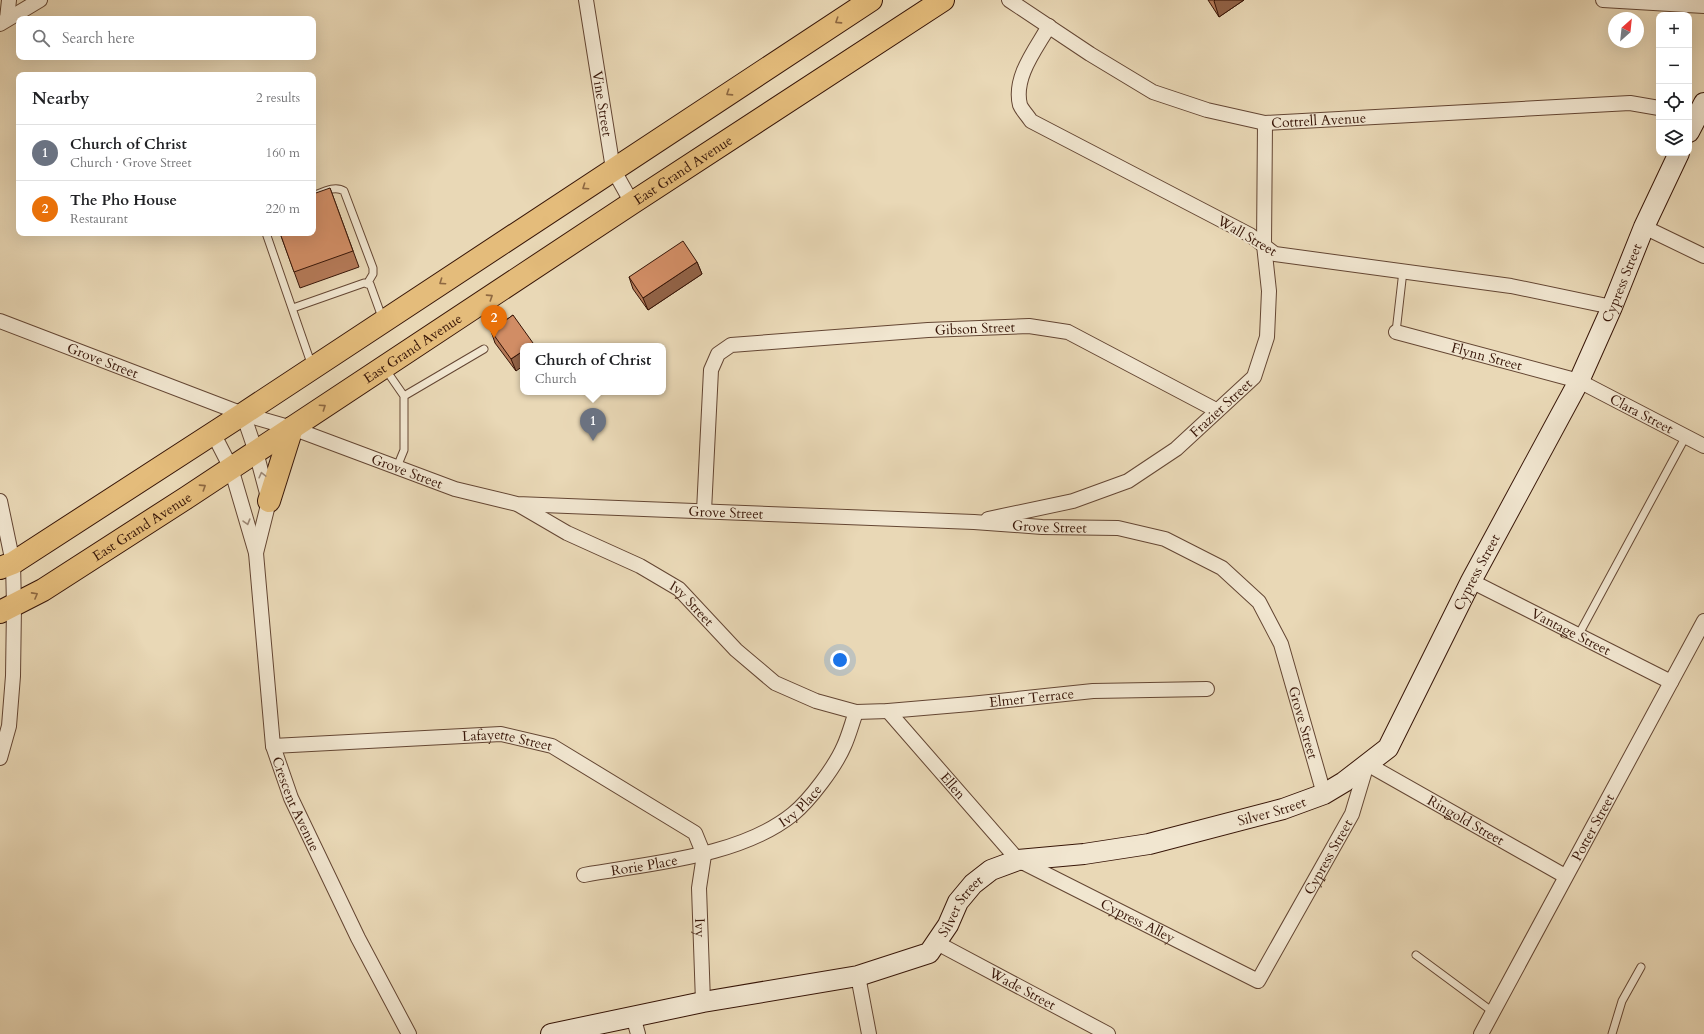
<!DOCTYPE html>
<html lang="en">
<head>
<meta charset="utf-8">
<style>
  :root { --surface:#fff; --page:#f6f6f6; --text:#202124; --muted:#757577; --line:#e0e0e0; --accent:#b45309 }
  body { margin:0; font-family:Cardo,serif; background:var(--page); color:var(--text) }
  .controls { position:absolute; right:12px; top:12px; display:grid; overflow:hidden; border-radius:8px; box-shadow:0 4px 16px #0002 }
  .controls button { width:36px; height:36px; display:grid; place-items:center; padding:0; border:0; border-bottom:1px solid var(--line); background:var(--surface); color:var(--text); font:20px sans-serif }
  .compass { position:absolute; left:1608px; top:12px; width:36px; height:36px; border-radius:50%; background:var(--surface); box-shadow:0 4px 16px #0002; rotate:27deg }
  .you { position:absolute; left:840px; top:660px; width:14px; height:14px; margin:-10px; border:3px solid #fff; border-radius:50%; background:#1a73e8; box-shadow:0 0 0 6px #1a73e833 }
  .badge { display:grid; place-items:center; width:26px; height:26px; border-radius:50%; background:var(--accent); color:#fff; font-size:13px; font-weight:700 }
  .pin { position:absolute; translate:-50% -33px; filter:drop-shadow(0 1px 2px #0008) }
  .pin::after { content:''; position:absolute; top:21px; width:14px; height:12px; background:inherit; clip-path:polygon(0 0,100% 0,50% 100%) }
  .popup { position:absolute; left:520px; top:343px; width:146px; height:52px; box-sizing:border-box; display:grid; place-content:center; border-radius:8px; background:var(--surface); filter:drop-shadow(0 1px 3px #0005); font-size:13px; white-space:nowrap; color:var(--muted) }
  .popup b { font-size:15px; color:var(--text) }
  .popup::after { content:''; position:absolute; left:50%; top:100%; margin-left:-8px; border:8px solid transparent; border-top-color:var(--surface) }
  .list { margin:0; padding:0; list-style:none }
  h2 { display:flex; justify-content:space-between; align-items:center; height:52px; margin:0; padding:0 16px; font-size:17px }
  h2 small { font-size:13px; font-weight:400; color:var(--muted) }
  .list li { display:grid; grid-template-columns:26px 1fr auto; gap:12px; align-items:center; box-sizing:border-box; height:56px; padding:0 16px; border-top:1px solid var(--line) }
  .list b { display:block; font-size:15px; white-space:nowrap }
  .list p { margin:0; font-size:13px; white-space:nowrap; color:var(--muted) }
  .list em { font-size:13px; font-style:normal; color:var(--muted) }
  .icon { flex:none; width:22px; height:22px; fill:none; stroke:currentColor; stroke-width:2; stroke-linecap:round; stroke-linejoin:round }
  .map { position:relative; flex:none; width:1704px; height:1034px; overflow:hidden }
  .search { position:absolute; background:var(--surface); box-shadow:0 4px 16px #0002; left:16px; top:16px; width:300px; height:44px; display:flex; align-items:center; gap:10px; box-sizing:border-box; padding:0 14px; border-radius:8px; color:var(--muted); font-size:15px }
  .panel { position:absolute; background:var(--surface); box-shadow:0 4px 16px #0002; left:16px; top:72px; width:300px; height:164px; border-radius:8px }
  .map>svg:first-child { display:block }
</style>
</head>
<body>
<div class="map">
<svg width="1704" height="1034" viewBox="0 0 1704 1034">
  <rect width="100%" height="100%" fill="#e9d8b6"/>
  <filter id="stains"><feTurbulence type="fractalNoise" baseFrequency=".005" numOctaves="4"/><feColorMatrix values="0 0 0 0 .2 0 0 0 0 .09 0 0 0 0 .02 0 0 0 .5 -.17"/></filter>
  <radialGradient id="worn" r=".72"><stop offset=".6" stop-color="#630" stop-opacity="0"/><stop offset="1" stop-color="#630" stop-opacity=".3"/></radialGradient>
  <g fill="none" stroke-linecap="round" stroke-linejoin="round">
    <defs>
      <path id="lane" d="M313,196C323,192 335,185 344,191L373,268V274L367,284
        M266,233L312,366
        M293,308L364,283L370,284L383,320
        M1396,332L1403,271
        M386,370L404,396
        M397,467L404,450V396L484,349
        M1579,634L1686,436
        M1416,955L1493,1012
        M1612,1034L1622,1001L1641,967"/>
      <g id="street">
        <path id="s1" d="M586,0L613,169L632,203"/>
        <path id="s2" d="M1009,0L1090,54L1153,92L1207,110L1265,123L1630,103L1659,108"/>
        <path d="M1603,0L1704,6"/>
        <path d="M7,19L9,0"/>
        <path d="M0,24L40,0"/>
        <path d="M1049,26C1036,49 1013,77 1020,105C1022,110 1028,116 1031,121L1250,235L1275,254L1511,286L1612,307"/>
        <path d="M1644,227L1704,256"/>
        <path id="s3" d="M0,321L243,414L292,428L455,489L517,504L974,522L1042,527L1118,528L1165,539L1222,568L1259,602L1281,644L1324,794"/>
        <path id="s4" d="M1396,332L1579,381L1704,446"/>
        <path d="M243,414L256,452L269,501L256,553"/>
        <path id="s5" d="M213,433L231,468L256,553L273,746L291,798L358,938L409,1034"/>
        <path d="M0,501L13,563L14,606L13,676L9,726L0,758"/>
        <path id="s6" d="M519,505L567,533L640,566L679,589L736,650L775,683L816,701L856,712L888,711L970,704L1093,691L1207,689"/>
        <path id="s7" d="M704,511L711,370L718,354L731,345L928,330L1029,326L1068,332L1216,410"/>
        <path id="s8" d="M988,519L1073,501L1128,481L1176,449L1254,377L1267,337L1269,291L1264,245L1265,123"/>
        <path id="s9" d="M1471,581L1671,682"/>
        <path id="s10" d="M888,711L1018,860L1258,981L1352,814L1367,764L1565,876"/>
        <path id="s11" d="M273,746L501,734L552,746L695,833L704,855L699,888L703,1002"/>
        <path id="s12" d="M584,875C650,863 740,857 793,814C810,800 835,767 844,746C849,735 852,723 856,712"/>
        <path id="s13" d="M937,943L1108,1034"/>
        <path d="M858,976L869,1034"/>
        <path d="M633,1016L638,1034"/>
        <path id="s14" d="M1481,1034L1704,621"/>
      </g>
      <g id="secondary">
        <path d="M1689,132L1704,103"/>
        <path id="s15" d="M551,1034L703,1002L858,976L929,953L948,925L958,902L973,884L991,870L1018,860L1084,854L1149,844L1283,809L1324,794L1344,782L1388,748L1471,581L1579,381L1612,307L1644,227L1679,153"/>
      </g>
      <g id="primary">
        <path d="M269,501L292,428"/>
        <path d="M0,568L13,563L243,414L871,0"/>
        <path id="s16" d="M0,612L43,590L186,498L632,203L943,0"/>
      </g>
    </defs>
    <use href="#lane" stroke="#644633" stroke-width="9"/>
    <use href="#street" stroke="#644633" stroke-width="16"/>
    <use href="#secondary" stroke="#371507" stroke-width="22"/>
    <use href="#primary" stroke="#371507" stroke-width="24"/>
    <use href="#lane" stroke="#f1e6d0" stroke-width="7"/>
    <use href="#street" stroke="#f1e6d0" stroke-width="14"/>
    <use href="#secondary" stroke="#f1e6d0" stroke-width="20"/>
    <use href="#primary" stroke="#e4bc7b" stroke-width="22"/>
  </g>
  <path fill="#b47957" stroke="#371507" d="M1208,0H1244L1219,17Z
    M330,188L359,267L300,288L280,233Z
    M697,262L702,274L648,310L633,289L629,277Z
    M513,315L516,371L495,343L491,331Z"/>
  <path fill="#926347" stroke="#371507" d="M1215,0H1244L1219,17L1214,1Z
    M697,262L702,274L648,310L643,298Z
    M533,343L534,346H530Z
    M523,351V366L516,371L511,359Z"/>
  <path fill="#d18d65" stroke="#371507" d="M330,188L353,251L294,272L280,233H313V194Z
    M683,241L697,262L643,298L629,277Z
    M513,315L533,343L530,346H523V351L511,359L491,331Z"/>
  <defs><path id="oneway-chevron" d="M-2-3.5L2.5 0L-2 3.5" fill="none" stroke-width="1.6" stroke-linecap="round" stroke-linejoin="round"/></defs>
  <g stroke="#8e6841">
    <use href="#oneway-chevron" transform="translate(838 21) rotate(147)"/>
    <use href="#oneway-chevron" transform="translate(729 93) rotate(147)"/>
    <use href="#oneway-chevron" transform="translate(585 187) rotate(146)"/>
    <use href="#oneway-chevron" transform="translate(442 282) rotate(146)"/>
    <use href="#oneway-chevron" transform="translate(490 297) rotate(-33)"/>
    <use href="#oneway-chevron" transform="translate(323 407) rotate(-34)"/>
    <use href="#oneway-chevron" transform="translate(203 487) rotate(-33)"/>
    <use href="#oneway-chevron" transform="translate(35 595) rotate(-29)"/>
  </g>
  <g stroke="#9d8876">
    <use href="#oneway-chevron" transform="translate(262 475) rotate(-104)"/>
    <use href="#oneway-chevron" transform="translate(247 522) rotate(74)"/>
  </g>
  <g text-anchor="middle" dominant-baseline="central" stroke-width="4" stroke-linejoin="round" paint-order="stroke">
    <g font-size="14" fill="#371507" stroke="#f1e6d0">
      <text stroke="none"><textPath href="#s1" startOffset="105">Vine Street</textPath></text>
      <text stroke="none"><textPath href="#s2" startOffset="341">Cottrell Avenue</textPath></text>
      <text stroke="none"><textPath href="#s16" startOffset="814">East Grand Avenue</textPath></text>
      <text transform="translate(1247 236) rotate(30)">Wall Street</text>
      <text stroke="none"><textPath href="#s15" startOffset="1435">Cypress Street</textPath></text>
      <text stroke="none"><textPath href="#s7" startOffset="419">Gibson Street</textPath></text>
      <text stroke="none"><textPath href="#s16" startOffset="490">East Grand Avenue</textPath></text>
      <text stroke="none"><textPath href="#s4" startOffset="94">Flynn Street</textPath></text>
      <text stroke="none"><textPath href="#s3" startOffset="110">Grove Street</textPath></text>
      <text stroke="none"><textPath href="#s8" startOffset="264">Frazier Street</textPath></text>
      <text stroke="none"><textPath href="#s4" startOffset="260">Clara Street</textPath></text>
      <text stroke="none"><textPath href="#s3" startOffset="434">Grove Street</textPath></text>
      <text stroke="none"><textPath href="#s3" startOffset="758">Grove Street</textPath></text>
      <text stroke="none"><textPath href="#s16" startOffset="166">East Grand Avenue</textPath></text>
      <text stroke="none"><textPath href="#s3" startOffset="1082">Grove Street</textPath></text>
      <text stroke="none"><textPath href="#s15" startOffset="1111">Cypress Street</textPath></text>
      <text stroke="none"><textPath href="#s6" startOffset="200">Ivy Street</textPath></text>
      <text stroke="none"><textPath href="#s9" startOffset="112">Vantage Street</textPath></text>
      <text stroke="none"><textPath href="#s6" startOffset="578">Elmer Terrace</textPath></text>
      <text stroke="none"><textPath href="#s3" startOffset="1442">Grove Street</textPath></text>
      <text stroke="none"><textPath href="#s11" startOffset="235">Lafayette Street</textPath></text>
      <text stroke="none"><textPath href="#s10" startOffset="99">Ellen</textPath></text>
      <text stroke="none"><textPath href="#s12" startOffset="231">Ivy Place</textPath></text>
      <text stroke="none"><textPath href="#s5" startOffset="384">Crescent Avenue</textPath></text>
      <text stroke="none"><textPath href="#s15" startOffset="780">Silver Street</textPath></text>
      <text stroke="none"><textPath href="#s10" startOffset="824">Ringold Street</textPath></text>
      <text stroke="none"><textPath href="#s14" startOffset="235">Potter Street</textPath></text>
      <text stroke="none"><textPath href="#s10" startOffset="609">Cypress Street</textPath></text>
      <text stroke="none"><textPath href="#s12" startOffset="61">Rorie Place</textPath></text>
      <text stroke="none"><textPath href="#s15" startOffset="444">Silver Street</textPath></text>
      <text stroke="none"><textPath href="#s10" startOffset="332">Cypress Alley</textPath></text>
      <text stroke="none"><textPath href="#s11" startOffset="545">Ivy</textPath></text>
      <text stroke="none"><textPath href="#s13" startOffset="97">Wade Street</textPath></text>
    </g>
  </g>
  <rect width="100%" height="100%" filter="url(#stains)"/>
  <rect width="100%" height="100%" fill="url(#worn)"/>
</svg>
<div class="controls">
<button>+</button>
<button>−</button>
<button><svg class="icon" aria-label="locate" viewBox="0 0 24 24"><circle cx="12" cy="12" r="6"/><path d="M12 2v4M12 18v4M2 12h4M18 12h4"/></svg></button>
<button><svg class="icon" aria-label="layers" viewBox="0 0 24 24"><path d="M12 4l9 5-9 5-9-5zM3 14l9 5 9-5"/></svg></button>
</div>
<svg class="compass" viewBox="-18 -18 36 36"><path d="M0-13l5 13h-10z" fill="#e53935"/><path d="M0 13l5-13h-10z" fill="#757577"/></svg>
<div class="you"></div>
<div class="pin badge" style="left:593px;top:441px;background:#6b7280">1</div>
<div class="popup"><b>Church of Christ</b>Church</div>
<div class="pin badge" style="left:494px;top:338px;background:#e8710a">2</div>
<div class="search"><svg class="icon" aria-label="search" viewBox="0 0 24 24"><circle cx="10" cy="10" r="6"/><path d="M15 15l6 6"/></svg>Search here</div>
<section class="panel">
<h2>Nearby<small>2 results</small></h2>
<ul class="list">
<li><span class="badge" style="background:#6b7280">1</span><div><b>Church of Christ</b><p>Church · Grove Street</p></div><em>160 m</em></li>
<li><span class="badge" style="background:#e8710a">2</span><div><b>The Pho House</b><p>Restaurant</p></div><em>220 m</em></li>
</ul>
</section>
</div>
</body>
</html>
